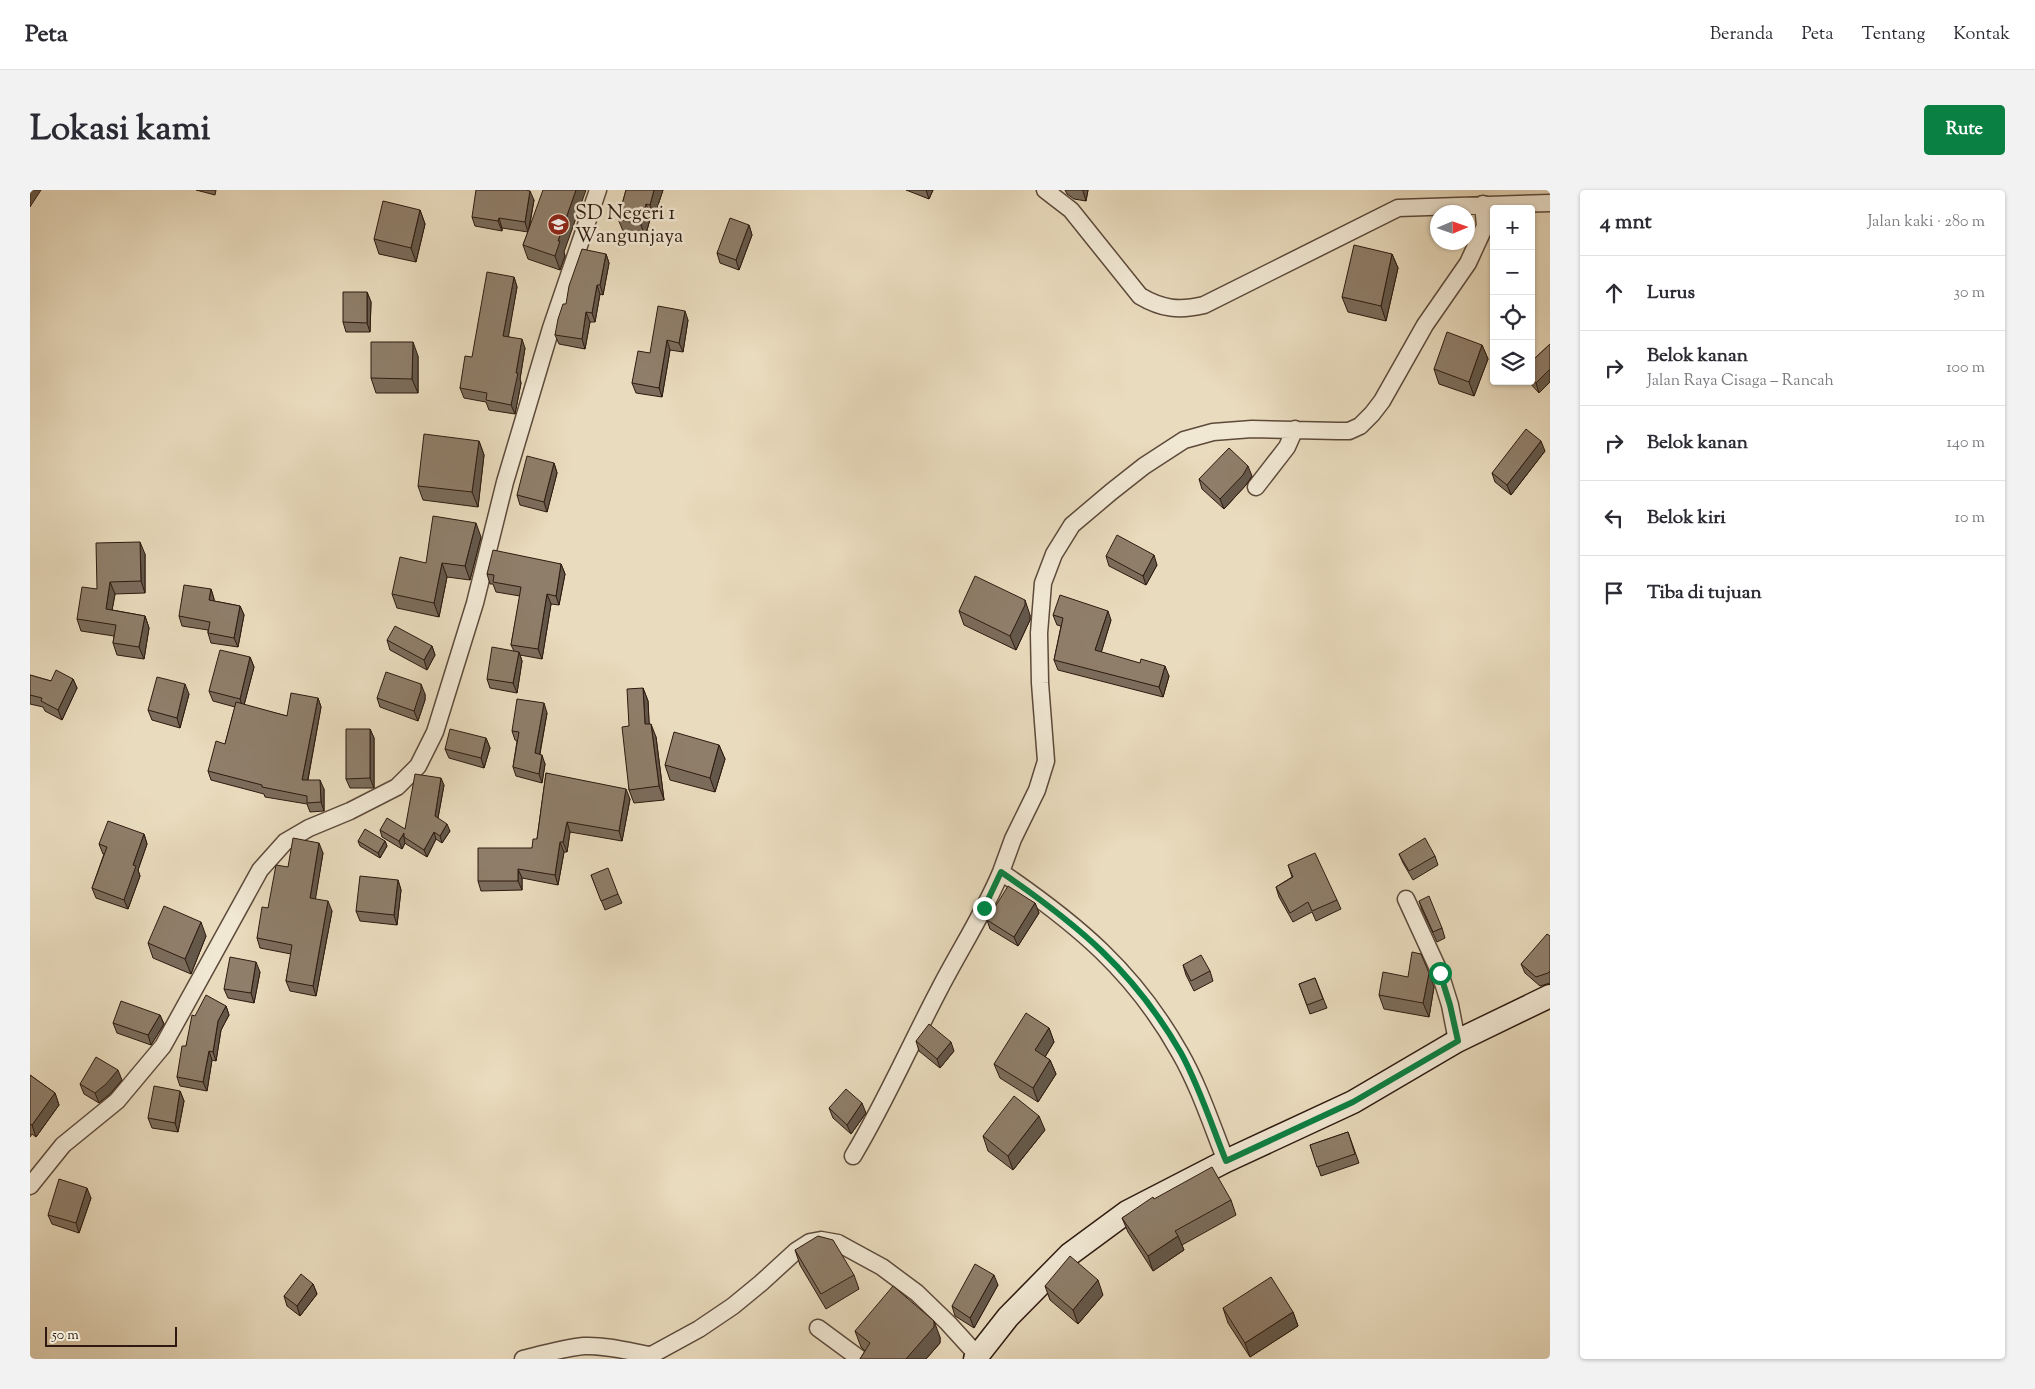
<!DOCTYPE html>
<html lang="id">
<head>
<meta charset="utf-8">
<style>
  :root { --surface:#fff; --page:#f2f2f3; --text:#2b2b33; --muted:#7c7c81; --line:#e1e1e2; --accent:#0b8043 }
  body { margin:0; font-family:"Sorts Mill Goudy",serif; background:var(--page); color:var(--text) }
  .controls { position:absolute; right:15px; top:15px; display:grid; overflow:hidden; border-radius:5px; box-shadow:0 1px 4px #0004 }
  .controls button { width:45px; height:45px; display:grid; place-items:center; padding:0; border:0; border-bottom:1px solid var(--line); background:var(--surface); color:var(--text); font:25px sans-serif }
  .compass { position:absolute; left:1400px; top:15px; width:45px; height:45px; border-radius:50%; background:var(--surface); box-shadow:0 1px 4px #0004; rotate:88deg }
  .scale { position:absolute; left:15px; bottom:12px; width:132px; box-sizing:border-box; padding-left:5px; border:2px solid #2e1a10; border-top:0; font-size:14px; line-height:18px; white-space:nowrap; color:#2e1a10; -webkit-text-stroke:4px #f1e8d4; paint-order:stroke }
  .stop { position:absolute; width:15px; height:15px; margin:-11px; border:4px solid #0b8043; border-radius:50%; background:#fff }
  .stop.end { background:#0b8043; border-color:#fff; box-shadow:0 1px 5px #0008 }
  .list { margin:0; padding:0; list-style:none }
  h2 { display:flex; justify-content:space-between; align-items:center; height:65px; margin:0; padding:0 20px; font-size:21px }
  h2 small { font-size:16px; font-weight:400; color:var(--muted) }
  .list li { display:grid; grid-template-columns:32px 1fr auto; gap:15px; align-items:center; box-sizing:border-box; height:75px; padding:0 20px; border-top:1px solid var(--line) }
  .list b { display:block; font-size:19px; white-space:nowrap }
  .list p { margin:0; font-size:16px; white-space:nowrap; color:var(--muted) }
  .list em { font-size:16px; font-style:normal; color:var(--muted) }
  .icon { flex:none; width:28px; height:28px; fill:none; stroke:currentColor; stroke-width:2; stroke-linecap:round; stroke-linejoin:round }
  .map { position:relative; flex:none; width:1520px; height:1169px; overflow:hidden; border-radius:5px }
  header { display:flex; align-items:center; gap:30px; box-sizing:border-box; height:70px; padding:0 25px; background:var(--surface); border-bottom:1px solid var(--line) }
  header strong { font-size:24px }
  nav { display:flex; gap:28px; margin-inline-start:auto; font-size:18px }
  .intro { display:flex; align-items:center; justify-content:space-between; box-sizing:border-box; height:120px; padding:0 30px }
  h1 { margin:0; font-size:35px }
  .button { padding:12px 22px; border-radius:5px; background:var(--accent); color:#fff; font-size:18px; font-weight:700 }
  main { display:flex; gap:30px; padding:0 30px }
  aside { flex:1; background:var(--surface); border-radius:5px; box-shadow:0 1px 4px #0004 }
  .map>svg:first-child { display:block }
</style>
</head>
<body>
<header>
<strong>Peta</strong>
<nav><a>Beranda</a><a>Peta</a><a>Tentang</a><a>Kontak</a></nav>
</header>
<div class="intro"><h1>Lokasi kami</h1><a class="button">Rute</a></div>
<main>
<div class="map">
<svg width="1520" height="1169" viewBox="0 0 1520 1169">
  <rect width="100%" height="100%" fill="#e9dbbd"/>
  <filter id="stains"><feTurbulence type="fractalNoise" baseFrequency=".004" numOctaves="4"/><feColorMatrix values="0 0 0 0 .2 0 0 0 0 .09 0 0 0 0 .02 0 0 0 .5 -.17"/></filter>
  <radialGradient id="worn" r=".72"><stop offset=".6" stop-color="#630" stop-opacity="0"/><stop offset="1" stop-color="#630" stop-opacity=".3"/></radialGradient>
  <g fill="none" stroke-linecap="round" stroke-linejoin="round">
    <defs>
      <path id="minor" d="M1015,0L1041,20L1110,106C1132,119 1149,121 1174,115L1368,18L1520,13
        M1226,297L1257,257L1265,239
        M971,682L983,649L1007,600L1016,571L1010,493L1009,443L1013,393L1024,364L1042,335L1081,302L1114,276L1154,250L1183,242L1222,239L1308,241H1319L1330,236L1342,224L1352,211L1395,135L1438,73L1455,36L1453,14
        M1376,709L1410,783L1420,815L1427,851
        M823,966C855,913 880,855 909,800C929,761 954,723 971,682C1047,734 1104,781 1150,863C1169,896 1182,936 1196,971
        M0,996L33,955L87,911L133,856L230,680L255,652L279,638L320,621L367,597L388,576L405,542L445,413L475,292L521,138L568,0
        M788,1138L830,1169
        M493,1169C513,1164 534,1158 554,1156C575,1155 598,1161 619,1165
        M614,1169L669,1139L703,1116L731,1093L766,1061L780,1052L791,1050L808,1053L852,1077L887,1103L918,1133L948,1166"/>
      <path id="secondary" d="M945,1169L978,1127L1040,1064L1097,1022L1196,971L1323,912L1427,851L1520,806"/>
    </defs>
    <use href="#minor" stroke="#5d4a3b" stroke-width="19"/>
    <use href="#secondary" stroke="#2e1a10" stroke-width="25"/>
    <use href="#minor" stroke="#f1e8d4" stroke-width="16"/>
    <use href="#secondary" stroke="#f1e8d4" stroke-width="22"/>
  </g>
  <path fill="#7b6c5b" stroke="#2e1a10" d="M166,0H186L185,5Z
    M596,0H633L624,27L621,26L615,47L593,41L588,29Z
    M876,0H903L899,9Z
    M1035,0H1058L1056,11L1044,9L1037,4Z
    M504,10L499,40L534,62L535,66L530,80L498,69L493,55L498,42L472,38V41L445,36L442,27Z
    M390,20L395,34L386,72L349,64L344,49Z
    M719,35L722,45L709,80L690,73L687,63Z
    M576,64L579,73L573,105L570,104L565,132H560L555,159L529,154L525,145L536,114Z
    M1362,64L1368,78L1356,131L1318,122L1312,107Z
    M484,87L487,97L478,146L495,158L490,189L491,193L485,224L459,220L456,212L434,208L430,198L442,167Z
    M337,102L341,112L340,142H316L313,132Z
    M658,130L653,162L640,160L632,207L606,203L602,193L620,163Z
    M1520,154V192L1509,203L1498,191H1501V172Z
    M1452,155L1458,169L1444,206L1409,194L1404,179Z
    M388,166V203H346L341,188Z
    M449,251L454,265L448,317L393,310L388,296Z
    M1515,261L1481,305L1465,292L1462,283Z
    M524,273L527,283L517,322L490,315L487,305Z
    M1222,286L1216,295L1194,319L1172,299L1169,289Z
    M451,347L440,390L417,387L409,427L367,418L362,404L396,373Z
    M115,364V403L85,404L82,420L115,426L119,438L114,469L87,465L83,453L84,446L51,441L47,429L67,399Z
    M1076,366L1127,375L1116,395L1079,376Z
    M531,374L535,384L529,415L521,414L512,469L490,465L492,471L487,503L460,498L457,489L484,461L481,455L490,406L466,402L463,394H460L457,384Z
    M181,399L184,409V411L210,416L214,425L208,457L181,453L178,443V440L152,436L149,426Z
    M929,421L1000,425V430L986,460L934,435Z
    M1023,425L1081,430L1071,462L1139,486L1133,507L1028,480L1024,470L1031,436L1027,435Z
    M357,450L402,456L405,465L397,480L360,460Z
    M220,467L224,477L214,515L257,526L288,508L291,517L278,590L294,599V621L280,622L277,614L235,607L234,604L181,590L178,581L195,554L205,517L183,511L179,501Z
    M0,485L21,491L43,489L47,498L32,530L15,521L13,517L0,514Z
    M613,498L618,511L619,534L626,547L634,610L604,613L599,600V536Z
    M159,504L150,538L122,530L118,520Z
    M395,504V510L388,531L350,517L347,508Z
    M517,523L510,564L515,574L512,593L486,586L483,577L487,551L485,550L482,541Z
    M340,539L344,548V598H320L316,589Z
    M456,548L460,558L454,578L419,568L415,559Z
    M689,555L695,569L685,602L640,590L635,575Z
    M516,583L600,609L592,651L540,642L537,662H534L528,695L492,688V700L451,701L448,691L502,658L507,649Z
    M414,595L408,628L420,641L412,653L406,649L397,667L376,654L375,653L372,659L352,647L350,640L375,639Z
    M114,644L117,654L108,680L110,686L98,719L66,708L62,698L74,664H73L69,654Z
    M328,651H355L357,656L350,668L330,656Z
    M293,663L285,709L302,721L286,806L260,801L256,791L261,764L230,758L227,748L238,718L258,677Z
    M1369,664L1405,666L1408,675L1383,690L1373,673Z
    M1258,675L1307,710L1311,719L1286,731L1282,722L1263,732L1249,707L1246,697L1262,687Z
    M561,685L588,704L592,713L575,720Z
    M368,690L371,700L367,735L330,731L326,721Z
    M1389,711L1412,738L1415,748L1407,752L1392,720Z
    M1005,713L1009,723L988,756L960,739L957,730Z
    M176,746L161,784L123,768L118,753Z
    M1520,746V793L1510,796L1495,783L1491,774Z
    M1153,775L1180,781L1183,791L1164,801L1156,785Z
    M230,782L224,813L198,808L194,799Z
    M1285,788L1297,818L1280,824L1269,794Z
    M1404,797L1399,827L1354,819L1349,805Z
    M196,816L199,825L191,840L186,871L182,870L177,901L150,896L147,887L156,856L165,826Z
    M130,825L134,834L121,855L87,843L83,833Z
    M1019,838L1024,852L1015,867L1020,870L1026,884L1008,912L970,888L964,874Z
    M886,851L924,861L910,878L889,861Z
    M0,885L25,903L29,915L6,947L2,944L0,947Z
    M92,890L80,904L69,913L54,904L50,894Z
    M150,901L154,911L148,942L122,938L118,928Z
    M799,918L836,923L821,944L803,928Z
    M1015,940L983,980L958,961L953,946Z
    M1318,942L1329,973L1291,986L1280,955Z
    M61,1008L49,1043L22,1034L18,1025Z
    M1124,1009L1201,1010L1206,1025L1152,1055L1154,1060L1123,1081L1098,1042L1092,1028Z
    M765,1060L824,1085L829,1099L796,1119L770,1075Z
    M283,1094L287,1104L270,1126L257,1116L254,1106Z
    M968,1095L944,1138L925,1126L922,1116Z
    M1015,1096L1073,1105L1048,1134L1020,1110Z
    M1193,1118L1263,1122L1268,1136L1220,1167L1198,1133Z
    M825,1141L910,1147V1153L896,1169H830L835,1161L831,1157Z"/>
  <path fill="#64584a" stroke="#2e1a10" d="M1,0H11L0,17V2Z
    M546,0H556L534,62L535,66L530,80L525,66L528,51Z
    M624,0H633L624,27L620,15Z
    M896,0H903L899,9Z
    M1053,0H1058L1056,11L1053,1Z
    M500,1L504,10L498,42L495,32Z
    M616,14L621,26L615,47L611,35Z
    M390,20L395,34L386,72L381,58Z
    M469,28L472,38V41L468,31Z
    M719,35L722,45L709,80L706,70Z
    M576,64L579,73L573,105L570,95Z
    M1362,64L1368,78L1356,131L1351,116Z
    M484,87L487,97L477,155L473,146Z
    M567,95L570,104L565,132L562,123Z
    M337,102L341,112L340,142L337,133Z
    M655,121L658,130L653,162L649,153Z
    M556,122L560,132L555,159L552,149Z
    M492,149L495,158L490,189L491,193L485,224L481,215L486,183Z
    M637,150L640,160L632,207L629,198Z
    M383,152L388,166V203L382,189Z
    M1452,155L1458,169L1444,206L1439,192Z
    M1520,179V192L1509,203L1506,193Z
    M449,251L454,265L448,317L442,302Z
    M1511,251L1515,261L1481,305L1477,295Z
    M524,273L527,283L517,322L514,312Z
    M1218,276L1222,286L1216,295L1194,319L1190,309Z
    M446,333L451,347L440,390L435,376Z
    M110,352L115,364V403L111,391Z
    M1124,365L1127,375L1116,395L1113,386Z
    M412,373L417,387L409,427L404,413Z
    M531,374L535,384L529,415L526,406Z
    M80,392L85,404L80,431L76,419Z
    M181,399L184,409L182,420L179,410Z
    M517,404L521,414L512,469L508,459Z
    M995,410L1000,425V430L986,460L980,446Z
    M210,416L214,425L208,457L204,448Z
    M1078,421L1081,430L1069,470L1065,460Z
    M115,426L119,438L114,469L109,457Z
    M402,456L405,465L397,480L394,470Z
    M489,462L492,471L487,503L483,493Z
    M220,467L224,477L213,519L210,509Z
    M1135,476L1139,486L1133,507L1129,497Z
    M43,489L47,498L32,530L28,520Z
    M155,494L159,504L150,538L147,528Z
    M391,494L395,504V510L388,531L384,521Z
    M613,498L618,511L620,548L615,534Z
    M288,508L291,517L276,599L272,590Z
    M514,513L517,523L508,573L505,563Z
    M621,534L626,547L634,610L629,596Z
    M340,539L344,548V598L340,588Z
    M456,548L460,558L454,578L451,568Z
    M689,555L695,569L685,602L680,588Z
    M512,565L515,574L512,593L509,584Z
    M411,588L414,595L407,633L405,626Z
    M290,590L294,599V621L291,612Z
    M596,599L600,609L592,651L589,641Z
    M537,632L540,642L537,662L533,652Z
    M417,634L420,641L412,653L410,646Z
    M404,642L406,649L397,667L394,660Z
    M374,643V647L375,653L372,659L369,651Z
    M114,644L117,654L108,680L110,686L98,719L94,710L103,675Z
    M355,651L357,656L350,668L348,663Z
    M530,652L534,662L528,695L525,685Z
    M289,653L293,663L284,718L280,708Z
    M488,679L492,688V700L488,691Z
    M368,690L371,700L367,735L364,725Z
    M298,711L302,721L286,806L283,796Z
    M1005,713L1009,723L988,756L984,747Z
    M171,732L176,746L161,784L155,769Z
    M226,772L230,782L224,813L221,803Z
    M1399,783L1404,797L1399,827L1393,813Z
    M196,816L199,825L191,840L186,871L183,862L188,831Z
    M130,825L134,834L121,855L118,845Z
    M1019,838L1024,852L1010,875L1005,860Z
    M921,852L924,861L910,878L907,869Z
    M179,861L182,870L177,901L173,892Z
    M1020,870L1026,884L1008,912L1003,898Z
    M88,880L92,890L80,904L69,913L65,903Z
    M150,901L154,911L148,942L145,933Z
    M25,903L29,915L6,947L2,935Z
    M832,913L836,923L821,944L817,935Z
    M1009,926L1015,940L983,980L978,966Z
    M57,998L61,1008L49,1043L46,1033Z
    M1148,1046L1154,1060L1123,1081L1118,1066Z
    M964,1085L968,1095L944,1138L940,1128Z
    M1068,1090L1073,1105L1048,1134L1043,1120Z
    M283,1094L287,1104L270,1126L267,1116Z
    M1263,1122L1268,1136L1220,1167L1215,1153Z
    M904,1131L910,1147V1153L896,1169H876Z"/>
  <path fill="#8f7e6a" stroke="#2e1a10" d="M446,0H496L500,1L495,32L469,28L468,31L442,27Z
    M513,0H546L528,51H530L525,66L493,55Z
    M596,0H624L620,15L616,14L611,35L588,29Z
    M353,11L390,20L381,58L344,49Z
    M700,28L719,35L706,70L687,63Z
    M1324,55L1362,64L1351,116L1312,107Z
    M552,59L576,64L570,95H567L562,123L556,122L552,149L525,145L528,129L533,114H536L539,96Z
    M457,82L484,87L473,146L492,149L486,183H488L481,215L456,210L457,203L430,198L435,166L442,167Z
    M313,102H337V133L313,132Z
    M628,116L655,121L649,153L637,150L629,198L602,193L608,161L620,163Z
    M1417,142L1452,155L1439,192L1404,179Z
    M341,152H383L382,189L341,188Z
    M1520,154V179L1506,193L1501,189V172Z
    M1496,239L1511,251L1477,295L1462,283Z
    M394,244L449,251L442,302L388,296Z
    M1199,258L1218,276L1213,285L1190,309L1169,289Z
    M497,266L524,273L514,312L487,305Z
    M403,326L446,333L435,376L412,373L404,413L362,404L370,367L396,373Z
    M1087,345L1124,365L1113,386L1076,366Z
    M110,352L111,391L80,392L76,419L115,426L109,457L83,453L86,435L47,429L52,397L67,399L66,353Z
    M463,360L531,374L526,406L517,404L508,459L481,455L491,397L463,392L464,385L457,384Z
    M945,386L995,410V415L980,446L929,421Z
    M154,395L181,399L179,410L210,416L204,448L178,443L180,432L149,426Z
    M1030,405L1078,421L1065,460L1110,473L1111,469L1135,476L1129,497L1024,470L1033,428L1023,425Z
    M365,436L402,456L394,470L357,450Z
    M462,457L489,462L483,493L457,489Z
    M190,460L220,467L210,509L179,501Z
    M26,480L43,489L28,520L11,511L12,508L0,505V485L21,491Z
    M356,482L391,494V500L384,521L347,508Z
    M127,487L155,494L147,528L118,520Z
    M613,498L615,534H621L629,596L599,600L592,537L599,536L597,499Z
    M261,503L288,508L272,590H290L291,612L277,613V606L232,597V595L178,581L186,551L195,554L206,512L257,526Z
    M487,509L514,513L505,563L512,565L509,584L483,577L489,542L482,541Z
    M316,539H340V588L316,589Z
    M420,539L456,548L451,568L415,559Z
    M644,542L689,555L680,588L635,575Z
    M516,583L596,599L589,641L537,632L533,652H530L525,685L488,679V691H448V658H502L503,649H507Z
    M385,584L411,588L405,626L417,634L410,646L404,642L394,660L374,647V643L369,651L350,640L357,628L375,639Z
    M78,631L114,644L103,675L106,676L94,710L62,698L77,657L69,654Z
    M335,639L355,651L348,663L328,651Z
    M263,648L289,653L280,708L298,711L283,796L256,791L262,755L227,748L232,717L238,718L246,675L258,677Z
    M1395,648L1405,666L1379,681L1369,664Z
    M1285,663L1307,710L1282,721L1278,712L1260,723L1246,697L1263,687L1258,675Z
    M578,678L588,704L571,711L561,685Z
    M330,686L368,690L364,725L326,721Z
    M978,696L1005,713L984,747L957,730Z
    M1399,706L1412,738L1403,742L1389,711Z
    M134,716L171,732L155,769L118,753Z
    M1517,744L1520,746V781L1518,783L1506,787L1491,774Z
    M1382,762L1391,764L1399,783L1393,813L1349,805L1353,782L1378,787Z
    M1171,765L1180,781L1161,791L1153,775Z
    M200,767L226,772L221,803L194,799Z
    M1285,788L1293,809L1277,815L1269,794Z
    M176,805L196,816L188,831L183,862L179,861L173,892L147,887L152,856H156L162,825L165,826Z
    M91,811L130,825L118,845L83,833Z
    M996,823L1019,838L1005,860L1020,870L1003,898L964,874Z
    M899,834L921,852L907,869L886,851Z
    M66,867L88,880L76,894L65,903L50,894Z
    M0,885L25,903L2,935L0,934Z
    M124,896L150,901L145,933L118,928Z
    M816,899L832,913L817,935L799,918Z
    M984,906L1009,926L978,966L953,946Z
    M1318,942L1325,964L1287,977L1280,955Z
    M1182,977L1201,1010L1145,1041L1148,1046L1118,1066L1092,1028L1123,1007L1124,1009Z
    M29,989L57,998L46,1033L18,1025Z
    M788,1046L803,1050L824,1085L791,1104L765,1060Z
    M1040,1066L1068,1090L1043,1120L1015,1096Z
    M945,1074L964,1085L940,1128L922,1116Z
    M271,1084L283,1094L267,1116L254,1106Z
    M1241,1087L1263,1122L1215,1153L1193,1118Z
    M863,1096L904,1131V1137L876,1169H830L840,1153L825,1141Z"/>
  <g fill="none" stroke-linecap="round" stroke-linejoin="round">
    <path stroke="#0b8043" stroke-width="6" d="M954,718L971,682C1047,734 1104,781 1151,863C1169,896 1182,936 1196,971L1323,912L1428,851L1420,815L1410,783"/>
  </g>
  <defs>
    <symbol id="school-disc" viewBox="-11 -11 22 22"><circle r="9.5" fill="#8f2418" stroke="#f1e8d4"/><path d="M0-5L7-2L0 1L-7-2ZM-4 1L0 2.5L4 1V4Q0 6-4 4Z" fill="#fff"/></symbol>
  </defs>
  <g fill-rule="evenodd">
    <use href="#school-disc" x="516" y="22" width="25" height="25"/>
  </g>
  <g text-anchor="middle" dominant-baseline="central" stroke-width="5" stroke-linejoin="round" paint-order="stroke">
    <g font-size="20" fill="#2e1a10" stroke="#f1e8d4" text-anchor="start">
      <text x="545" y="24">SD Negeri 1<tspan x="545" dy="23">Wangunjaya</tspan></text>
    </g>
  </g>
  <rect width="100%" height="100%" filter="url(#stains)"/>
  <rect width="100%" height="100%" fill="url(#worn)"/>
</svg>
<div class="controls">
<button>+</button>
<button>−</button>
<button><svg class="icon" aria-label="locate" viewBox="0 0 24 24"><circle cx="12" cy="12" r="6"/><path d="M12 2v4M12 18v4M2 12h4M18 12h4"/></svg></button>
<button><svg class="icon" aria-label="layers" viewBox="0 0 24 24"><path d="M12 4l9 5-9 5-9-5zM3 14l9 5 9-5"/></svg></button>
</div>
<svg class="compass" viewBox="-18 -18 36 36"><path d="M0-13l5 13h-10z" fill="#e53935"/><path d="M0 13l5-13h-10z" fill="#7c7c81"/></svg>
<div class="scale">50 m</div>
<div class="stop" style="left:1410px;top:783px"></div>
<div class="stop end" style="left:954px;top:718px"></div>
</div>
<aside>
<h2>4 mnt<small>Jalan kaki · 280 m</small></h2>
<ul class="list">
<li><svg class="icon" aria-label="ahead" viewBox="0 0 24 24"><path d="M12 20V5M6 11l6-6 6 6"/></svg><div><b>Lurus</b></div><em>30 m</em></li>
<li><svg class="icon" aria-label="right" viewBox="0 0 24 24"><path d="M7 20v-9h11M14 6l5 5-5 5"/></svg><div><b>Belok kanan</b><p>Jalan Raya Cisaga – Rancah</p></div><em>100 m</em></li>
<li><svg class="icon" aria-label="right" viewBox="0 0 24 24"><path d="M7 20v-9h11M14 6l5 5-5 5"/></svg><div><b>Belok kanan</b></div><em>140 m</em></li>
<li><svg class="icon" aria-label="left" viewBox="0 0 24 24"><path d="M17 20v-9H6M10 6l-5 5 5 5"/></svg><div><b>Belok kiri</b></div><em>10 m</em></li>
<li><svg class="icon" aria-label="arrive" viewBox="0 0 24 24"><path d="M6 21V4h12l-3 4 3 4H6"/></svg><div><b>Tiba di tujuan</b></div></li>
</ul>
</aside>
</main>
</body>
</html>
